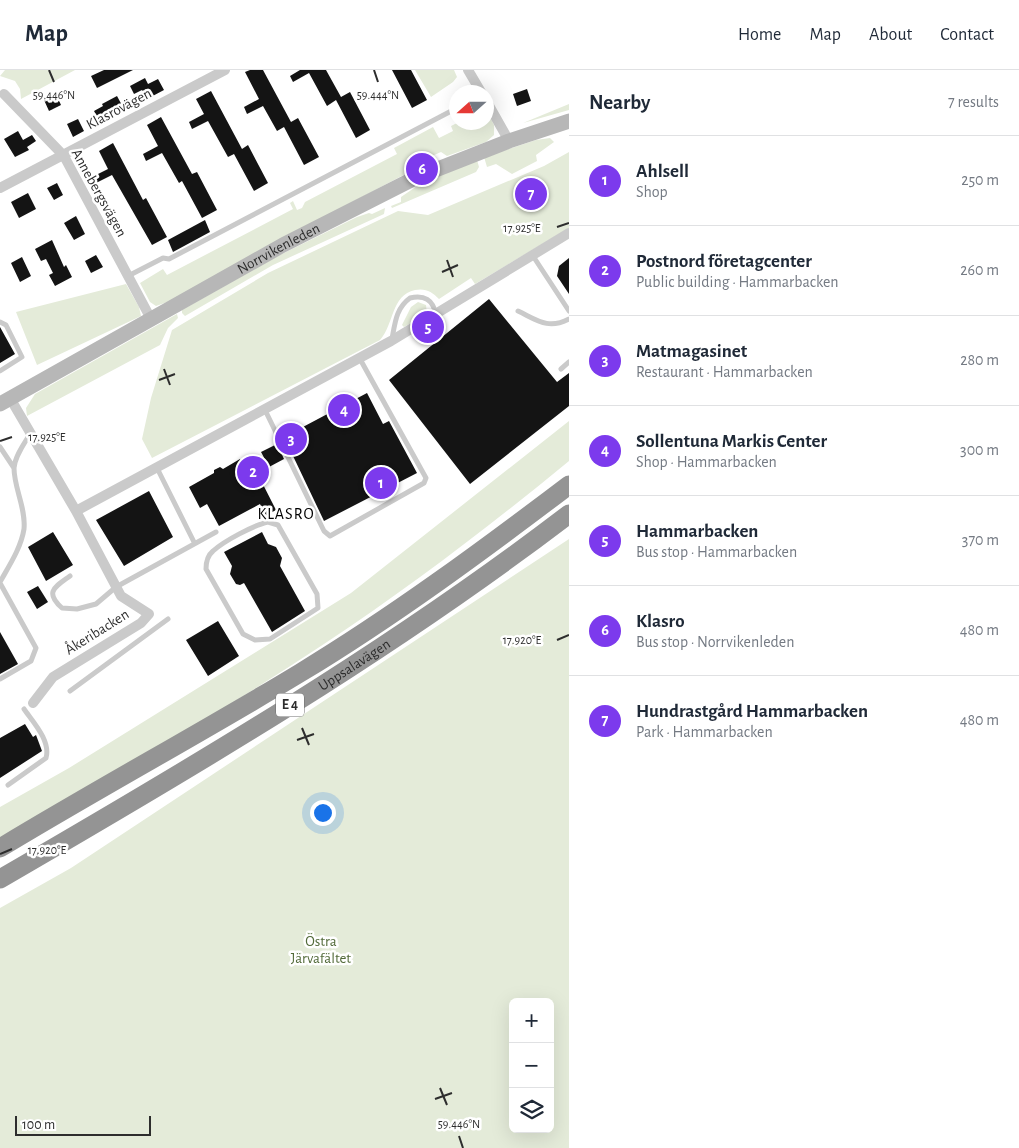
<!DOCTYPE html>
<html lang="en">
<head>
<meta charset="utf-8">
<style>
  :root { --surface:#fff; --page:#f6f6f7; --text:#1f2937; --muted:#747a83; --line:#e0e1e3; --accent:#7c3aed }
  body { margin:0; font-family:"Alegreya Sans",sans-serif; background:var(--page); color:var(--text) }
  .controls { position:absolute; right:15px; bottom:15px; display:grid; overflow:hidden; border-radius:8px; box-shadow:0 5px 20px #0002 }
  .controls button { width:45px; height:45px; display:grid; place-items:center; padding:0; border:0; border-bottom:1px solid var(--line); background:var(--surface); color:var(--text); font:25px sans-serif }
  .compass { position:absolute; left:449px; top:15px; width:45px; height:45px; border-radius:50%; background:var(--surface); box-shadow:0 5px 20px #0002; rotate:249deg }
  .scale { position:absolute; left:15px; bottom:12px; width:136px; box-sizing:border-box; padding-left:5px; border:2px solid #2d2d2d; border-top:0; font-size:14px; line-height:18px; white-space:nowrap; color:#2d2d2d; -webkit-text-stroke:4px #fff; paint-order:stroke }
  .you { position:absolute; left:322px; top:742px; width:18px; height:18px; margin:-12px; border:4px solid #fff; border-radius:50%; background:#1a73e8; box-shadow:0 0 0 8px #1a73e833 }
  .badge { display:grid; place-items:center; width:32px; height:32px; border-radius:50%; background:var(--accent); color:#fff; font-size:16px; font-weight:700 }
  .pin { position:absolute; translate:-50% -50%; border:2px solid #fff; box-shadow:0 1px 5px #0006 }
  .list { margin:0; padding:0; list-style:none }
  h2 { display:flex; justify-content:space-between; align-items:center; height:65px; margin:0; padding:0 20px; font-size:21px }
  h2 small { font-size:16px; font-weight:400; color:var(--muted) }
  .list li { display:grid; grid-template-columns:32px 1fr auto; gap:15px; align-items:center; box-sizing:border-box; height:90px; padding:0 20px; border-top:1px solid var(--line) }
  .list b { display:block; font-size:19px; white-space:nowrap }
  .list p { margin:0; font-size:16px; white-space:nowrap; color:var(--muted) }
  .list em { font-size:16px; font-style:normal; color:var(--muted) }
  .icon { flex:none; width:28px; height:28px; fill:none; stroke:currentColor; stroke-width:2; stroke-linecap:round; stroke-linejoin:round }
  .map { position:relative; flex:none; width:569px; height:1078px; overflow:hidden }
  header { display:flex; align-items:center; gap:30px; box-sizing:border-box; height:70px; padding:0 25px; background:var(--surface); border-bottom:1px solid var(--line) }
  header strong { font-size:24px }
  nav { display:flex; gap:28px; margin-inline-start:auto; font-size:18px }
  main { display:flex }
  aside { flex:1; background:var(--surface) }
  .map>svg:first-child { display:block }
</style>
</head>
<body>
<header>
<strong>Map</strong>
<nav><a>Home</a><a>Map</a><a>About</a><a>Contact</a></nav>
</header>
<main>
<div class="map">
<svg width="569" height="1078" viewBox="0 0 569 1078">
  <rect width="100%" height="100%" fill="#fff"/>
  <path fill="#e4ebd9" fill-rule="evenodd" d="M5,0H75L21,29L20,19L15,11L0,6Z
    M415,0H454L457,7L453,12L431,27Z
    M569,34V40L523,53Z
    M487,41L494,55V65L486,72L447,86L441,82L409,96L411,101L273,174L176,229L156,236L150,232L140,213L163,199L167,205L293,139L290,133L293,131L297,140L302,138L305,132L397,84L394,78L433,57L439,68L453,61L451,56L457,53L487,52Z
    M550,68L554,72L536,85L537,91L512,104L496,94L487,97L484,87L536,70Z
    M569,82V158L475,214L471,208L439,229C432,222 426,218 415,220C391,225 394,255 380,270L152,388L142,369L151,328L172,260L268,203L398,141L428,145L544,96Z
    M477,90L479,97L476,102L392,138L391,136L401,132V127L423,112Z
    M385,138L384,144L273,195L185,246L182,243V240L276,187L357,147L369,143L372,144Z
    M126,214L139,237L141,246L37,295L16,242Z
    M418,232L426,235L427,244L404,257L402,255L411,237Z
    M177,244L178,248L168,258L160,275L27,346L26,338L35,324Z
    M569,351V391C490,456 409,518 324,574C219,644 109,706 0,769V737L69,698L351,523Z
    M569,469V1078H0V838L71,798ZM513,932H550V1059H513Z"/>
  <path fill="#141414" d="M104,0H133L97,18L91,6Z
    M250,0H263L291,52L298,48L319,87L304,95L284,57L277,61L263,36L247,44L244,37L259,29L245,2Z
    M300,0H326L341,27L350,22L370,60L356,68L336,30L327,36L309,3L293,12L290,6Z
    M392,0H411L427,30L412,38Z
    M145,8L148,14L158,9L164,20L147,29L142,20L134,24L130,16Z
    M527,19L531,31L517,36L513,24Z
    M211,21L242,79L248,75L268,113L254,121L234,84L228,87L208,51L192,59L189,52L204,44L196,29Z
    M56,24L61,35L49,41L44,30Z
    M117,26L124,39L100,52L94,41L103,36L102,34Z
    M161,47L192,104L197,102L217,140L202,148L182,111L179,113L162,83L146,91L143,84L158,76L147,55Z
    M78,49L84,61L73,67L67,54Z
    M18,61L23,70L32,65L36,71L27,77L29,80L15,87L4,69Z
    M113,73L143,130L146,128L167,167L152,175L112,105L96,113L92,107L108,99L99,81Z
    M57,113L63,125L54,130L47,118Z
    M28,123L36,139L19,148L11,132Z
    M76,146L85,164L74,170L64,153Z
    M205,150L210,162L173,182L168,170Z
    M52,170L64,197L66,195L72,207L55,216L49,205L53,203L46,189L41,191L35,179Z
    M96,185L103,197L91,203L85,191Z
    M22,187L31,206L20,212L11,193Z
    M569,188V224L557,206L559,196Z
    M489,229L557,312L569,303V336L470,414L389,310Z
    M0,257L15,284L0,293Z
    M367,323L383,354L389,351L417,403L324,451L284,367Z
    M277,374L284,389L269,397L261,382Z
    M240,389L243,393L250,389L276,440L265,446L260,434L219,456L207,434L200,438L189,417L214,403V400L220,397L223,399Z
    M149,421L173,467L124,496L96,450Z
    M53,462L73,495L46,511L28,477Z
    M262,462L268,474L276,477L282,488L280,496L305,541L272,562L244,513L240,515L236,514L230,504L232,496L224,482Z
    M38,516L48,532L37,539L27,522Z
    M218,551L239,586L208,606L186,570Z
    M0,562L18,594L0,604Z
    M25,654L33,667L36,665L42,681L0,708V668Z"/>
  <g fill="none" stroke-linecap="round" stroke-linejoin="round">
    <path stroke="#cacaca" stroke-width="5" d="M533,186L569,241
      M128,206L163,188L169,189L457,38
      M518,241C537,250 548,260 569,249
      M0,252L6,255L22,287L0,301
      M392,269C395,253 396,238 410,228C424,225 433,229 436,245
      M561,299L569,292
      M265,340L324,461L330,466L424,413L426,408L360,289
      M0,377L14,398
      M157,398L194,472
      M268,452L278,455L317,524L318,538L270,569L255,570L243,564L206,499C206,492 207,486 213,481C224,471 254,455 268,452Z
      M70,506C55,517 44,522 62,538L77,539L96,534L116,517L216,462
      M0,512C9,496 21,478 24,459C26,438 14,418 14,398C15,386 24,374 30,364
      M0,513L36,578L31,591L0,609
      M70,621L168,549
      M8,715L46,688C51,671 33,652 24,639"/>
    <path stroke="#cacaca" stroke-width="10" d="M468,0L481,22
      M4,24L64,86L151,249
      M487,32L509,71
      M0,118L225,0
      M10,328L76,441L391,271L569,163
      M33,633L53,607L141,553L149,544L121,526L76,441"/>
    <path stroke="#b7b7b7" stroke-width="15" id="s1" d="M0,334L283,175L415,108L509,71L569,51"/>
    <g stroke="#949494" stroke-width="19">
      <path d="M0,778C99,718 201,663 300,603C394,546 482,481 569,415"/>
      <path id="s2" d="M0,809C195,696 390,581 569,444"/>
    </g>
  </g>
  <path fill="none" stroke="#2d2d2d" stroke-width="2" d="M49,0L54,12M374,0L378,12M557,157L569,153M447,190L453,207M442,202L458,195M164,299L170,315M159,310L175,304M0,371L12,367M557,570L569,565M302,658L309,675M297,670L314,664M0,784L12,779M440,1018L447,1035M435,1029L452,1023M459,1066L463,1078"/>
  <g text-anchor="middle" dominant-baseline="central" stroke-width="5" stroke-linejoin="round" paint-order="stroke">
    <rect fill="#fff" stroke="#6c6c6c" stroke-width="1" x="276" y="623.5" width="28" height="23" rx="4"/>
    <g font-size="14" font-weight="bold" fill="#2d2d2d">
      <text x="290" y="635">E 4</text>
    </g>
    <g font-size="15" fill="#2d2d2d" stroke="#fff">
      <text transform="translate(119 39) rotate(-28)">Klasrovägen</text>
      <text transform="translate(99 123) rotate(61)">Annebergsvägen</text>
      <text stroke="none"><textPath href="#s1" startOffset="319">Norrvikenleden</textPath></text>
      <text transform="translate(97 562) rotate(-32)">Åkeribacken</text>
      <text stroke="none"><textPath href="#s2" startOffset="414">Uppsalavägen</textPath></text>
    </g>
    <g font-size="15" fill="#526a39" stroke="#fff">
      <text x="321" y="871">Östra<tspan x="321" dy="17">Järvafältet</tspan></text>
    </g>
    <g font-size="16" letter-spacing="1" fill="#000" stroke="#fff">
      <text x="286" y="444">KLASRO</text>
    </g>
  </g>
  <g font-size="12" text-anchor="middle" fill="#2d2d2d" stroke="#fff" stroke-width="5" stroke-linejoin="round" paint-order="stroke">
    <text x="54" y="29">59.446°N</text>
    <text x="378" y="29">59.444°N</text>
    <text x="522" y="162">17.925°E</text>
    <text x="47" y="371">17.925°E</text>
    <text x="522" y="574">17.920°E</text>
    <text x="47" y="784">17.920°E</text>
    <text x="459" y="1058">59.446°N</text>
  </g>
</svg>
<div class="controls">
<button>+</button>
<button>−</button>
<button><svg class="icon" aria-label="layers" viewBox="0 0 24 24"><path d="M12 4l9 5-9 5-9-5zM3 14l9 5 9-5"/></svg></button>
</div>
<svg class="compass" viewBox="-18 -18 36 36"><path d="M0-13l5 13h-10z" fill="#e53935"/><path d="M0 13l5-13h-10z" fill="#747a83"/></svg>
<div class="scale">100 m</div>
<div class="you"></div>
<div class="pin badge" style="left:381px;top:413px">1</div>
<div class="pin badge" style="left:253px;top:402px">2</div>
<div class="pin badge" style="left:291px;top:369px">3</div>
<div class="pin badge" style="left:344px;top:340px">4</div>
<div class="pin badge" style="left:428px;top:257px">5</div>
<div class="pin badge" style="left:422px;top:99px">6</div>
<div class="pin badge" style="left:531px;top:124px">7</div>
</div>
<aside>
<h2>Nearby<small>7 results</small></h2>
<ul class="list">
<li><span class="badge">1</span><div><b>Ahlsell</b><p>Shop</p></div><em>250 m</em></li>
<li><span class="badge">2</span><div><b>Postnord företagcenter</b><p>Public building · Hammarbacken</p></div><em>260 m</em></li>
<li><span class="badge">3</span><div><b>Matmagasinet</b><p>Restaurant · Hammarbacken</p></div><em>280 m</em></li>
<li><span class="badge">4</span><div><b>Sollentuna Markis Center</b><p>Shop · Hammarbacken</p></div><em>300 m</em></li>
<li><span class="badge">5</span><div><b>Hammarbacken</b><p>Bus stop · Hammarbacken</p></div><em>370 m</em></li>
<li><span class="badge">6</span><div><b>Klasro</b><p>Bus stop · Norrvikenleden</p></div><em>480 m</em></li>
<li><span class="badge">7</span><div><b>Hundrastgård Hammarbacken</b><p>Park · Hammarbacken</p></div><em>480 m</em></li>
</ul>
</aside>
</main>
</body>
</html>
